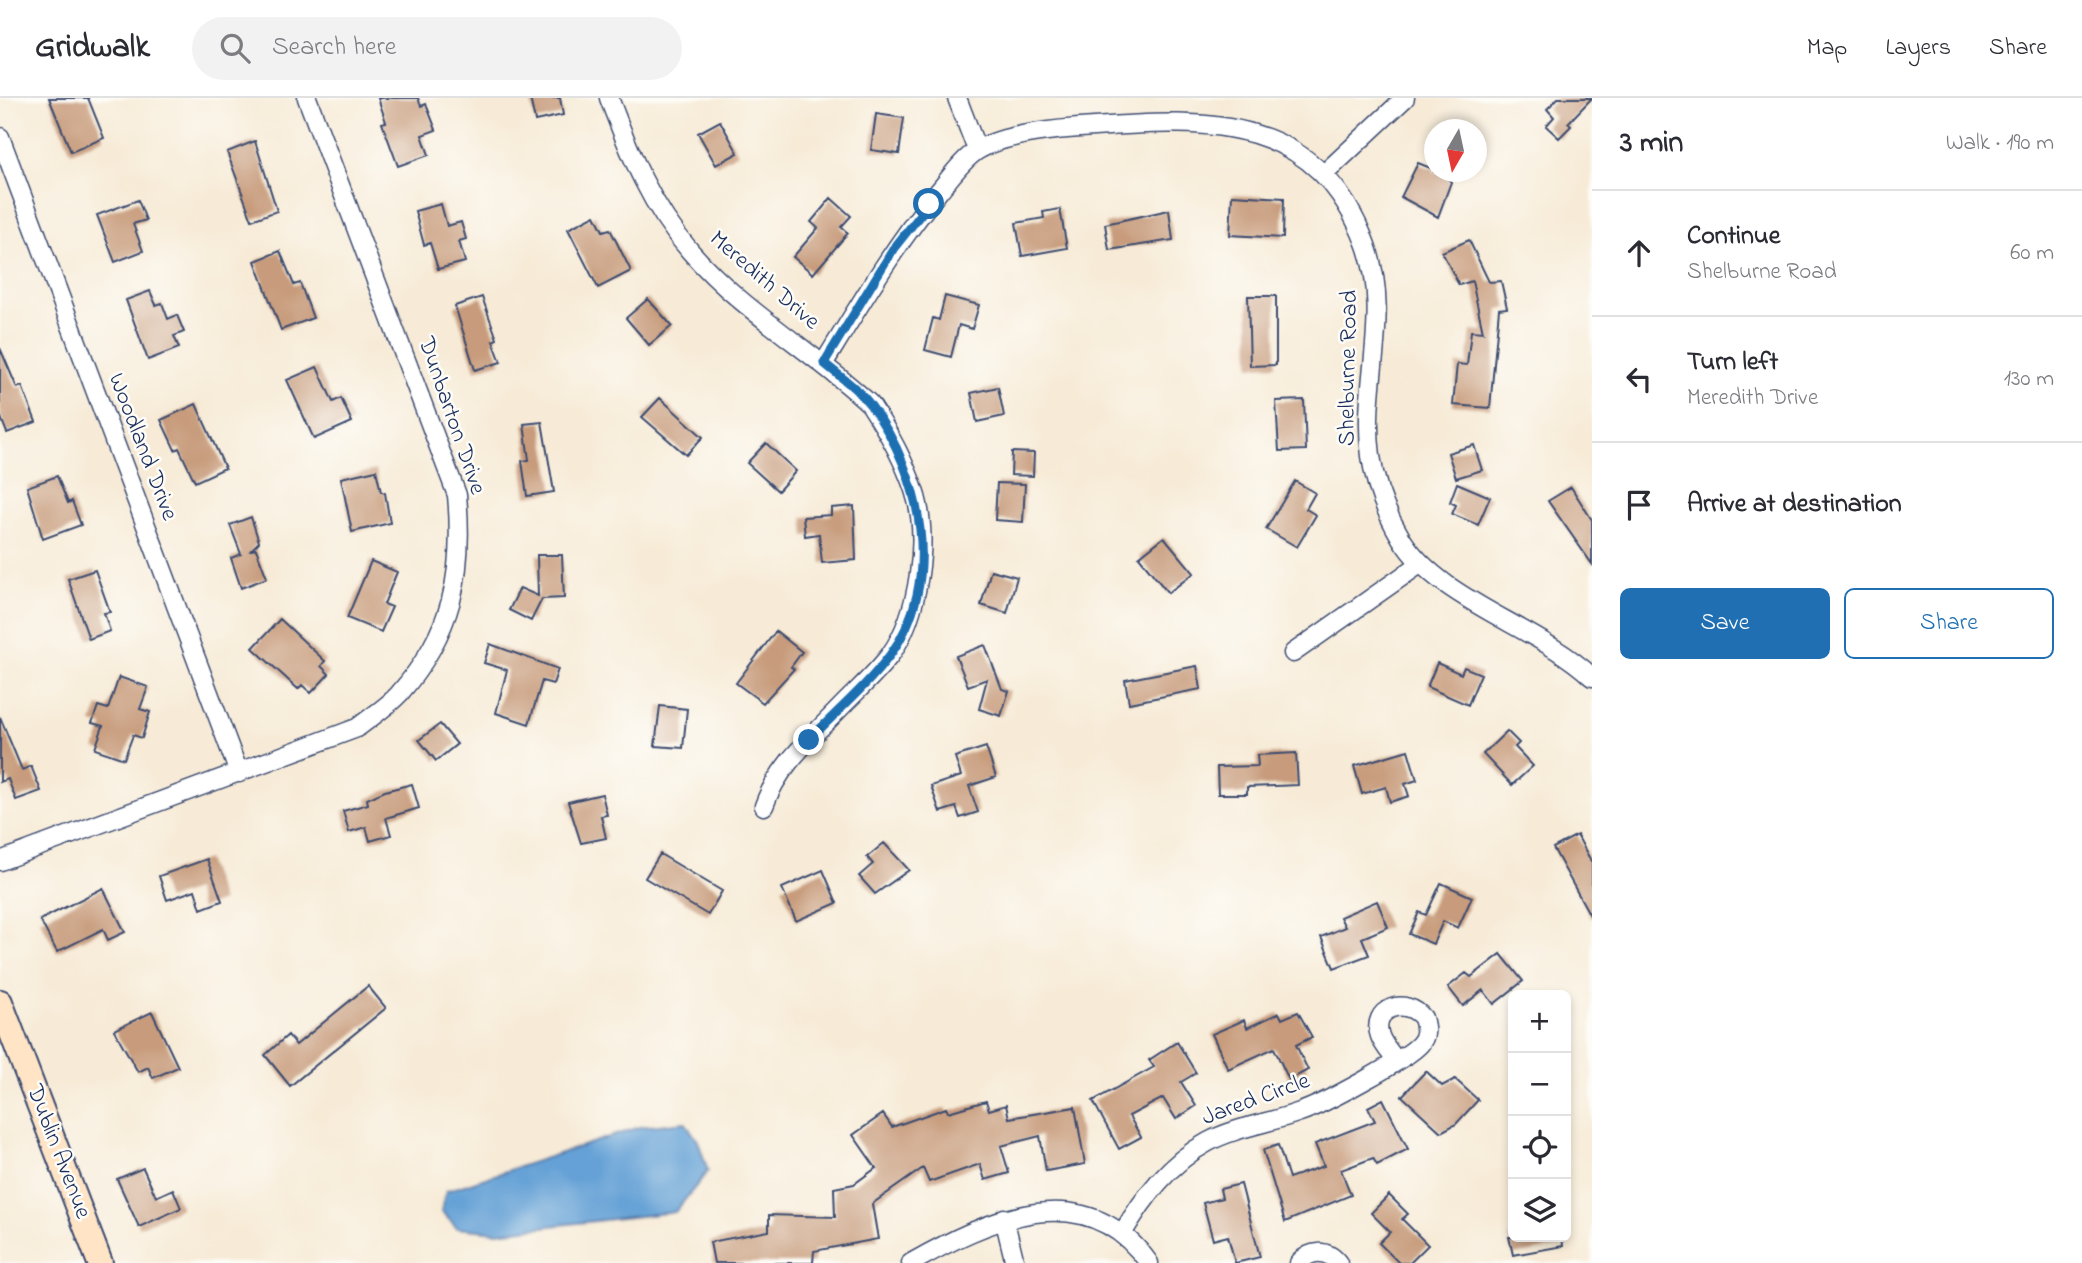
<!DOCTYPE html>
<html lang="en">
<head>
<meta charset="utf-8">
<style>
  :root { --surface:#fff; --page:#f2f2f3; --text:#2b2b33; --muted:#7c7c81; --line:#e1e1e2; --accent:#1f6fb2 }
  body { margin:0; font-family:"Indie Flower",sans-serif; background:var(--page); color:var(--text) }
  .controls { position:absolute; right:21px; bottom:21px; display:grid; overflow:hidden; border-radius:10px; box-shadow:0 4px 10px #0003 }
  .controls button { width:63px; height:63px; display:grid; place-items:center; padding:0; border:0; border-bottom:2px solid var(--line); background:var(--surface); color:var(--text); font:35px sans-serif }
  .compass { position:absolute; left:1424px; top:21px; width:63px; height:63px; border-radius:50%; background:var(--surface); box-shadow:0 4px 10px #0003; rotate:189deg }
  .stop { position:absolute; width:21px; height:21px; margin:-16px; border:5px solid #1f6fb2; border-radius:50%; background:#fff }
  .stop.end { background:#1f6fb2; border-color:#fff; box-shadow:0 2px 7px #0008 }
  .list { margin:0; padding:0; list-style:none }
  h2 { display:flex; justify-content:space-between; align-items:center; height:91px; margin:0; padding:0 28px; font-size:30px }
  h2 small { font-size:23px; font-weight:400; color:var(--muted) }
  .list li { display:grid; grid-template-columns:46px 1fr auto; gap:21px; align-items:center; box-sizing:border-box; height:126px; padding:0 28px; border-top:2px solid var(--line) }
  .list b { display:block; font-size:26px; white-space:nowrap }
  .list p { margin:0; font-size:23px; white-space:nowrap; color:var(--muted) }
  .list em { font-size:23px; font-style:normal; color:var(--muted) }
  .actions { display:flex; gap:14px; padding:21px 28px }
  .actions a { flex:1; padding:16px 0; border:2px solid var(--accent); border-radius:10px; text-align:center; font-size:24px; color:var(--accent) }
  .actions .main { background:var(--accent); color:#fff }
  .icon { flex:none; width:38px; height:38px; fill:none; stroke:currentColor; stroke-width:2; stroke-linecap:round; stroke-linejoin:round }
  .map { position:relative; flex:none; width:1592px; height:1165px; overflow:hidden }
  header { display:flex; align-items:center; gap:42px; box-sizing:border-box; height:98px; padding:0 35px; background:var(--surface); border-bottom:2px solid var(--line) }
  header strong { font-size:33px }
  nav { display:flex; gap:38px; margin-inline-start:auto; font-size:24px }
  .search { width:490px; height:63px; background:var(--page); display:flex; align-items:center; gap:18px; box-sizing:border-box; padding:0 24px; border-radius:38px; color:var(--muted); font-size:26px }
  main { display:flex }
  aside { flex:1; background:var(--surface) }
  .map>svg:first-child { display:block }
</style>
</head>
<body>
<header>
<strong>Gridwalk</strong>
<div class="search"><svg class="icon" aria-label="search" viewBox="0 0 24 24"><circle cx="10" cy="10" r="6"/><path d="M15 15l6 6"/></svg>Search here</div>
<nav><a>Map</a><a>Layers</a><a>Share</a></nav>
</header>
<main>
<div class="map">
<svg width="1592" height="1165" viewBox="0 0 1592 1165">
  <rect width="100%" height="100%" fill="#fdfcf7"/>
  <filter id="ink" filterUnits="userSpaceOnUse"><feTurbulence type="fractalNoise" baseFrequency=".0143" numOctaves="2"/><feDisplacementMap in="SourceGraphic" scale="14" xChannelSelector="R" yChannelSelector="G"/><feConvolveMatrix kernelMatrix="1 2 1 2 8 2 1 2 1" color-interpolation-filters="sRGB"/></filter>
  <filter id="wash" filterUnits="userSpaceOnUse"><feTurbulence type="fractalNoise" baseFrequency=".00686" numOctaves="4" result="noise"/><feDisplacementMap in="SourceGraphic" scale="28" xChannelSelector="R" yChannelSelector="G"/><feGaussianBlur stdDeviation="1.57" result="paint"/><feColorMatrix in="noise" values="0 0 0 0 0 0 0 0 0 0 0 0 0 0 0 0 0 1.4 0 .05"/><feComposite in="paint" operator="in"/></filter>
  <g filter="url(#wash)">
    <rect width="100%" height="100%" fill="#f7ebd7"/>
    <path fill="#65a1d6" stroke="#40689a" stroke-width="2" d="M685,1024L698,1043L708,1073L675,1114L497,1134L457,1130L441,1113L446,1093L640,1029Z"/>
    <g id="blocks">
      <path fill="#c79b7c" d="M49,0H88L104,40L71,54Z
        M378,0H418L421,8L426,6L436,32L422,37L429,57L398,68L382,25L386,24Z
        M530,0H560L563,17L535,23Z
        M1558,0H1592L1568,25L1571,28L1559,40L1546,28L1554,19L1547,11Z
        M876,16L904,20L899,56L871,52Z
        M720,23L738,55L716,67L698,35Z
        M255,43L277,113L252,122L227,54Z
        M1418,65L1433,71L1434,69V74H1443L1451,84L1438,119L1401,99Z
        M1232,97L1284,100L1283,140L1230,137Z
        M831,100L851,118L841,129L848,135L813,176L793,159L818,130L811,124Z
        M138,102L146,122L133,126L143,153L115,164L97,117Z
        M441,106L447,128L461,124L466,141L459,143L465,164L438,171L430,145L424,147L415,113Z
        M1060,111L1067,150L1022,158L1016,125L1044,120L1043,114Z
        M1169,112L1173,142L1109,152L1105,126Z
        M595,117L603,133L610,131L631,173L598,190L568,131Z
        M1469,142L1489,184L1501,183L1507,210L1499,211L1490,310L1453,307L1457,266L1467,267L1471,233L1483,234L1472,183L1459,187L1442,154Z
        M280,153L294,187L300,185L313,220L281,232L255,163Z
        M150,193L156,207L162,205L168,221L177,217L184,234L174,238L179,250L148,262L126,202Z
        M945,198L979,207L972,231L959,227L951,259L925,252L933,220L939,222Z
        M1248,198H1276V267L1250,268Z
        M482,199L497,241L493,243L501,264L475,272L455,208Z
        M648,201L672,228L649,247L626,220Z
        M0,250L17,290L22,288L36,324L7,335L0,317Z
        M317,269L333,304L341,300L352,324L314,341L287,282Z
        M998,289L1004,318L977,324L971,295Z
        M660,300L703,339L686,357L642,319Z
        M1304,302L1306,352L1279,353L1276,303Z
        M196,306L225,370L195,384L179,350L175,352L161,322Z
        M542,324L554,394L527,398L522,363L529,362L524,326Z
        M766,345L796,373L778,393L747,365Z
        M1474,347L1482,372L1456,380L1448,355Z
        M1012,354L1034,355L1033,378L1011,377Z
        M376,372L381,394L385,395L390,425L352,434L341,380Z
        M57,378L68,405L72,403L81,427L43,441L27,389Z
        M1295,383L1315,395L1306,411L1316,417L1297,449L1266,431Z
        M997,385L1025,386L1023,424L995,422Z
        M1457,385L1490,399L1478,427L1452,416L1456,407L1450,404Z
        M1571,389L1592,422V466L1548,403Z
        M854,408L856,462L822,465L819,436L805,438L803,419L831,417V410Z
        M251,419L259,444L251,452L256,451L267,480L241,490L231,460L241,456L230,427Z
        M1164,439L1194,475L1168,495L1139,459Z
        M537,457H562L564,500L542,501L531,523L509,512L520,490L538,498Z
        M371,463L397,474L384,506L392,509L381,534L347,520Z
        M95,472L110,514L104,515L110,533L89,541L68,481Z
        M991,472L1017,479L1007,515L981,507Z
        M280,521L325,563L321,568L329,576L311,595L302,587L298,591L253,550Z
        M776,533L802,554L791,569L794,571L763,605L736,585Z
        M490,546L558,571L553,586L542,583L529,626L496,615L507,572L484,565Z
        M985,547L1002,591L1009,593L1001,618L979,611L987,581L968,588L956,558Z
        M1437,565L1461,576L1464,569L1481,576L1468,607L1427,589Z
        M1197,568L1201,591L1129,605L1125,582Z
        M119,579L148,589L140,611L150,614L142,640L133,637L124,661L95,651L103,628L92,625L98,608L108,611Z
        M660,608L687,611L683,650L655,648Z
        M0,619L22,672L31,668L41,693L16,702L8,681L0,684Z
        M440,626L457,646L436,663L419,642Z
        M1507,633L1519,645L1515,649L1533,668L1512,687L1483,656Z
        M986,649L996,679L969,688L978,714L960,720L956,709L940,714L931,688L961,678L955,659Z
        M1408,652L1417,682L1405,686L1409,698L1390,704L1386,689L1362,696L1354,668Z
        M1296,655L1298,687L1247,689V696H1218L1217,669L1258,668L1257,657Z
        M412,686L419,710L386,720L391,737L370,743L366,729L349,734L343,713L368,706L367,701L385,693Z
        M602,696L607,717L601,718L606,740L581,745L568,704Z
        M1577,737L1592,765V821L1553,750Z
        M884,745L909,772L875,796L859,778L873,766L867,759Z
        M660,756L722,793L708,817L645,780Z
        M207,761L222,803L201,811L195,792L167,802L159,778Z
        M823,772L837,805L796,823L782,790Z
        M1441,785L1472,799L1458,830L1443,823L1433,846L1409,836L1419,814L1426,817Z
        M103,790L125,834L108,842L103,831L57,854L40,822Z
        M1377,803L1388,829L1362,840L1369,857L1334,870L1321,839L1345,829L1340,819Z
        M1501,856L1523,883L1494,906L1483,892L1463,908L1448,889L1466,875L1471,879Z
        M368,888L386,910L290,988L265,957L288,937L296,947Z
        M152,914L178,969L153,980L148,969L138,974L114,932Z
        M1298,914L1312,939L1296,947L1308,972L1289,982L1274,950L1228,971L1212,936L1244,922L1247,930L1279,915L1282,921Z
        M1177,944L1196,975L1181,984L1196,1008L1176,1021L1163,1000L1129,1018L1141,1039L1119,1051L1093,1003L1154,969L1149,962Z
        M1426,973L1442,988L1455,981L1478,1002L1456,1026L1441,1034L1402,998Z
        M1383,1001L1408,1051L1377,1067L1373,1060L1341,1072L1351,1097L1285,1124L1263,1052L1278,1047L1289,1080L1324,1068L1315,1046L1375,1023L1368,1009Z
        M986,1003L989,1012L1006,1007L1009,1020L1075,1009L1085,1066L1046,1073L1040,1038L1001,1048L1009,1075L985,1082L980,1066L929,1084L923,1070L872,1106L878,1141L814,1153L813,1165H714L710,1144L769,1133V1117L835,1119L834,1090L854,1086L876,1070L853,1037L883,1016L892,1029L946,1010L948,1014Z
        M143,1070L156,1099L173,1091L181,1110L139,1129L117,1081Z
        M1241,1086L1260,1159L1235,1165L1228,1138L1213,1142L1203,1105L1222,1100L1220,1091Z
        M1389,1097L1408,1116L1402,1121L1428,1147L1410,1165H1399L1379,1145L1390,1134L1371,1115Z
        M1509,1139H1562L1563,1148L1513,1157Z"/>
    </g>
  </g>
  <g filter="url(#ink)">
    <use href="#blocks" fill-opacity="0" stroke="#3c4b70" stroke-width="2"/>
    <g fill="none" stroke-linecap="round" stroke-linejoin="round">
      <defs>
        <path id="street" d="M609,0C630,56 651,109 691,154C742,213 813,253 870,306C887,332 904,362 914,392C930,439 919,517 890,557C875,577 855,594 838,612C809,642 778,668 764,708
          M957,0L977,52
          M0,39L239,675
          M1324,76L1405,0
          M824,265C860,206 895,147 939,93C950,80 963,61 978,52C1006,35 1061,31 1094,29C1210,20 1318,18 1366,147C1392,218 1361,287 1371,358C1375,387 1386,415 1401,440C1439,503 1536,527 1592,579
          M1293,555L1420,466
          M0,763L357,630C371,619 387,609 399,596C453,534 464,476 457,397L307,0
          M1004,1120L1015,1165
          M1122,1136C1144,1099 1169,1065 1208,1044C1236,1029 1270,1025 1300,1014C1322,1007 1407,961 1420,946C1427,938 1426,930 1423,920C1406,898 1370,910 1380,938C1383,947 1390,954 1396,962
          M911,1165C987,1122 1085,1075 1149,1165
          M1299,1165C1310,1152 1327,1151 1338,1165"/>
        <path id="secondary" d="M0,904L100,1165"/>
      </defs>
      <use href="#street" stroke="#3c4b70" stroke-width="21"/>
      <use href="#secondary" stroke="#3c4b70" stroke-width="28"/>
      <use href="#street" stroke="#fff" stroke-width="18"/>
      <use href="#secondary" stroke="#ffe4c6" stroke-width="24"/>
    </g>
  </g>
  <g fill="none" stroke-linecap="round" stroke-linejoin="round" filter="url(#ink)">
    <path stroke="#1f6fb2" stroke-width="9" d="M809,642C835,615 867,588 890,557C944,484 922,376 871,308C859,291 839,278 824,265L894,150L929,106"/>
  </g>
  <g text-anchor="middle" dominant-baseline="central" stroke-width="5" stroke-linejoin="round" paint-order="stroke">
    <g font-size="24" fill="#1b2f5e" stroke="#fdfcf7">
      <text transform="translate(764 183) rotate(41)">Meredith Drive</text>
      <text transform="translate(1349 270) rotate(-89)">Shelburne Road</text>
      <text transform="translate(451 318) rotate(71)">Dunbarton Drive</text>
      <text transform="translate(142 349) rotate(69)">Woodland Drive</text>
      <text transform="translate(1256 1002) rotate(-20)">Jared Circle</text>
      <text transform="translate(58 1054) rotate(69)">Dublin Avenue</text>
    </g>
  </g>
</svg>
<div class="controls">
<button>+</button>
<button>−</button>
<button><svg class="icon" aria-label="locate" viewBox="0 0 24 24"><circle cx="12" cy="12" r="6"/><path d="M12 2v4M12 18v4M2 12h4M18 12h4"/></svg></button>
<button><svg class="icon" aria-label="layers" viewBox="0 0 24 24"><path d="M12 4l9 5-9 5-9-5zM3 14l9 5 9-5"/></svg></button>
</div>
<svg class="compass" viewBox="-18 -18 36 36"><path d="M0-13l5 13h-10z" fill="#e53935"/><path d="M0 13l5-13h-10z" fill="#7c7c81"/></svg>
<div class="stop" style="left:929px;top:106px"></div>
<div class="stop end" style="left:809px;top:642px"></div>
</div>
<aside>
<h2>3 min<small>Walk · 190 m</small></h2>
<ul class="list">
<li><svg class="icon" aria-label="ahead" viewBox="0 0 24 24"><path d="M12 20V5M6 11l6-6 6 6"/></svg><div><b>Continue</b><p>Shelburne Road</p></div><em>60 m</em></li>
<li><svg class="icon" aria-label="left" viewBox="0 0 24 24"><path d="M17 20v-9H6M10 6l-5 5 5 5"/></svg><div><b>Turn left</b><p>Meredith Drive</p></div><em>130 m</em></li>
<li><svg class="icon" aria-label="arrive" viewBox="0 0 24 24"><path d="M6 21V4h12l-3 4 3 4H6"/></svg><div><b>Arrive at destination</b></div></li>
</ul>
<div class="actions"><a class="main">Save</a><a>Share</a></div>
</aside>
</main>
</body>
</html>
